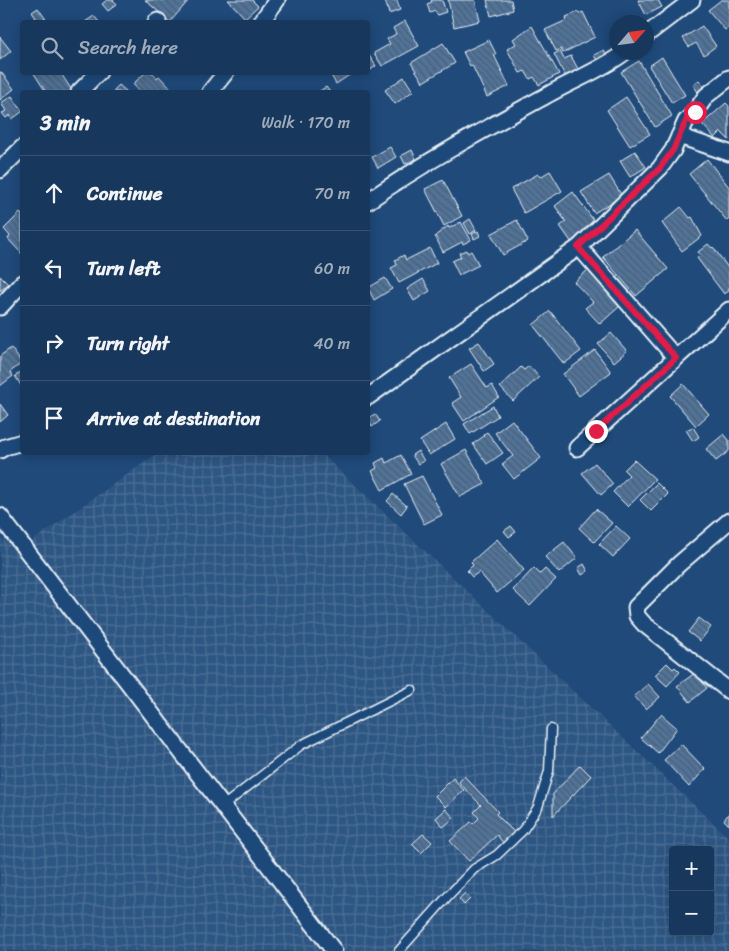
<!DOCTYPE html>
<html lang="en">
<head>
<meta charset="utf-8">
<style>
  :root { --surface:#17385c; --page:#244365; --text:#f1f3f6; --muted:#9eacbb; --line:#365272 }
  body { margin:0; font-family:Sriracha,sans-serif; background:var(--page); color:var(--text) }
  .controls { position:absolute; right:15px; bottom:15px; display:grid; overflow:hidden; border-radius:5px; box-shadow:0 2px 12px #0003 }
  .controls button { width:45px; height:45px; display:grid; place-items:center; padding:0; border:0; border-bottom:1px solid var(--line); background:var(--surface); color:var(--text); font:25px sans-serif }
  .compass { position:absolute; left:609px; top:15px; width:45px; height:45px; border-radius:50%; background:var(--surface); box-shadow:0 2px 12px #0003; rotate:62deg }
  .stop { position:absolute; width:15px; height:15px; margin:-11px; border:4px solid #e11d48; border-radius:50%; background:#fff }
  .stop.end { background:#e11d48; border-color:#fff; box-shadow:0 1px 5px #0008 }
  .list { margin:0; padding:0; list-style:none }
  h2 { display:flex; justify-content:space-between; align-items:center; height:65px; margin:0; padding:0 20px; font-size:21px }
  h2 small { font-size:16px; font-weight:400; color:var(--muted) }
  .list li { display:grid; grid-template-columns:32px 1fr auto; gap:15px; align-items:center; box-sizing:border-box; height:75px; padding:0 20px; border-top:1px solid var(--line) }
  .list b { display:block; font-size:19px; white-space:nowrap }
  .list em { font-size:16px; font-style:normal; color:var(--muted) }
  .icon { flex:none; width:28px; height:28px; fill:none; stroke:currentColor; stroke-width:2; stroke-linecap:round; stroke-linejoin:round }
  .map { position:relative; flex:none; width:729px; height:951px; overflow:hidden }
  .search { position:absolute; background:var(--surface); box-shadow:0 2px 12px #0003; left:20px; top:20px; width:350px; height:55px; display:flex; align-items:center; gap:12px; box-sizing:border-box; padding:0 18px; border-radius:5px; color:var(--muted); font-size:19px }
  .panel { position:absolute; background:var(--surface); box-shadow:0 2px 12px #0003; left:20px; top:90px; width:350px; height:365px; border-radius:5px }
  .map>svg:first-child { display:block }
</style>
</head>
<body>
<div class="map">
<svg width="729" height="951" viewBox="0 0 729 951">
  <defs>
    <pattern id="industrial-grid" width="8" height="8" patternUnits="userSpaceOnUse" patternTransform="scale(1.25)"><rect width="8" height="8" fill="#2e5683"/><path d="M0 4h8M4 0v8" fill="none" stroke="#4c6f95"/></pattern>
    <pattern id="building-back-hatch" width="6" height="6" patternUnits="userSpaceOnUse" patternTransform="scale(1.25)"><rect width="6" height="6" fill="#517399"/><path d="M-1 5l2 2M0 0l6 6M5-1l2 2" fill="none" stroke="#4c5e72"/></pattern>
  </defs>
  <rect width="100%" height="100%" fill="#1f4a7a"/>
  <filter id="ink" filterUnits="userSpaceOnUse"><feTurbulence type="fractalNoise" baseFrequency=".02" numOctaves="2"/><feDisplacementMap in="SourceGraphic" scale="10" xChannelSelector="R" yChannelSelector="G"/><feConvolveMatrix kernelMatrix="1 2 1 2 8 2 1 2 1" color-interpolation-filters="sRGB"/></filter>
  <g filter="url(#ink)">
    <path fill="url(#industrial-grid)" fill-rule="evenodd" d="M158,453H321L729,838V951H0V537L18,551ZM673,850H710V932H673Z"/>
    <path fill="url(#building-back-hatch)" stroke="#e8f1f8" d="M107,0H113L117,4L108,11L102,4Z
      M145,0H189L170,22Z
      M228,0H252L258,6L245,18Z
      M385,0H397L400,10L389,14Z
      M431,0H442L446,12L437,15L435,11L430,13L427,4L432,2Z
      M448,0H475L480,21L454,27Z
      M487,0H511L513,10L491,16Z
      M638,0H658L662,7L646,15Z
      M721,0H729V27L725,30L708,10Z
      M38,8L47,21L46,22H32L31,21L36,18L32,12Z
      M578,12L579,14L583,12L595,37L563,53L561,49L556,51L545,30L567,20L566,17Z
      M94,16L99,22H85Z
      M405,21L419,46L382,66L374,53L390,44L387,39L396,34L393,28Z
      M532,26L559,74L539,85L534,77L530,79L525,71L520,73L507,49L516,44L513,39Z
      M702,26L716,46L704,55L696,43L689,47L683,38Z
      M0,37L11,51L0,60Z
      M489,40L496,54L494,55L509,86L487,97L472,65L470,66L463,52Z
      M443,43L455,63L423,82L411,63Z
      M604,50L608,59L599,64L594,55Z
      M560,51L564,59L571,56L578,69L565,76L554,54Z
      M368,54L376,66L368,72Z
      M662,57L685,95L672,103L649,66Z
      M639,61L672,116L655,127L621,72Z
      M0,72H1L14,89L0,100Z
      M33,72H60L73,92H45H46Z
      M146,72H152L157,78L159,76L174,92H140L133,84Z
      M329,72H354L336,84Z
      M404,77L413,91L395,104L385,90Z
      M699,80L704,87L698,92L693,85Z
      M119,85L127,92H112Z
      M326,87L330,92H318Z
      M12,96L22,111V112L12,119L10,115L6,118L2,113L6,111L1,103Z
      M626,97L650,134L630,146L607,110Z
      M726,103L729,106V140L721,132L715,138L702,124Z
      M390,147L396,157L378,168L372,157Z
      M412,150L416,159L405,164L401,156Z
      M635,151L646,167L630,177L620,161Z
      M707,159L729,187V219L727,221L689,174Z
      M550,171L562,191L524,213L511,189L538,174L540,177Z
      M609,175L622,196L594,213L581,192Z
      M443,180L462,216L444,226L425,189Z
      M573,192L597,225L572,243L560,226L566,222L555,206Z
      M681,207L690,218L692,217L702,236L682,251L662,223Z
      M20,213L22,215V254L8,239L10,236L4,229Z
      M470,219L476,230L470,234L464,223Z
      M517,220L528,241L503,255L491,234Z
      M461,222L471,240L463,244L462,242L443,252L435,236L448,226L449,228Z
      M635,230L668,269L636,296L603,257Z
      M478,231L480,236L474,239L472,234Z
      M708,244L712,248L713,247L729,269V291L724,294L697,258L701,256L698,252Z
      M430,248L437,263L399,283L391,268L397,265L395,260L404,255L406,260Z
      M466,250L468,253L471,251L479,265L459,275L452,261L461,257L459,253Z
      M588,270L620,306L600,324L585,308L593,302L574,282Z
      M0,276L8,284L0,291Z
      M385,278L392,289L374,300L368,288Z
      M423,279L430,291L414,301L407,289Z
      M550,311L581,351L564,364L533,325Z
      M611,333L627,351L614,362L598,344Z
      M479,342L494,364L484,371L469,348Z
      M11,348L22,363L10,372L13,376L0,386V356Z
      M595,350L611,372L579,396L563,374Z
      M471,364L487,388L492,385L499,397L464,421L452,403L461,397L449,378Z
      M529,366L539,377L513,401L500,387L521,367L524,370Z
      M22,371V387L15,376Z
      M683,384L709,414L696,426L670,396Z
      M0,404L8,415L0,422Z
      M493,406L498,416L470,434L464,424Z
      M375,414L380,421L372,427L368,418Z
      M512,420L541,458L514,479L502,464L513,456L495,433Z
      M446,424L455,439L429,455L420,441Z
      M693,427L699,437L693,441L686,430Z
      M487,432L503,453L487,464L473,444L484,436L483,435Z
      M724,434L729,440V451L716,461L706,449Z
      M466,450L485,484L460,497L441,464Z
      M418,451L424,461L418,464L412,455Z
      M401,455L411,474L382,490L372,471L377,468L375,463L384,458L386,463Z
      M634,460L655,479L628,507L613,492L629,475L624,470Z
      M595,463L613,484L601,495L582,473Z
      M422,476L442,515L424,524L404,484Z
      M657,483L668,494L651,511L640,500Z
      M393,494L407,506L401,514L387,501Z
      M596,509L612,523L594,542L579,528Z
      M511,526L516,532L509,537L504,531Z
      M616,526L630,539L613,557L599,544Z
      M497,539L524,570L497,593L479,572L472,577L467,571L473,565L471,562Z
      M564,542L577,558L559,573L545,557Z
      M584,564L588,571L582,575L578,568Z
      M534,568L540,574L545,569L556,579L530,606L513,590Z
      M699,618L711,627L700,641L688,632Z
      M667,663L673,669L675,667L680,672L667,686L655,675Z
      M695,673L707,688L690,702L677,686Z
      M648,684L660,697L646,709L634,696Z
      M661,714L677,728L658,753L641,738Z
      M681,744L705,769L689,787L664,760Z
      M580,765L591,776L553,816V794Z
      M464,776L498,812L496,814L515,833L504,844L497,835L469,861L450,841L471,822L473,824L479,818L474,812L481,805L459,782Z
      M453,778L464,790L446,807L435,796Z
      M446,809L454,818L443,827L436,818Z
      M729,813V825L724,820Z
      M423,834L432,842L421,853L412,844Z
      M465,893L470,899L464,905L459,899Z"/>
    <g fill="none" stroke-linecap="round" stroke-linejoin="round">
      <defs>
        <path id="lane" d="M223,806L301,745L412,690
          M399,951L447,897L474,869L497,855L523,830L538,807L549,771L551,729"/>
        <path id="street" d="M156,22L158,21
          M261,22L277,0
          M646,35L692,0
          M79,92L99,72
          M210,92L226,72
          M679,136L729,153
          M0,170L22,148
          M368,201C426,161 489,127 551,93C576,79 603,69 625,52
          M579,247L676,358
          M0,307L22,283
          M368,397L579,247L660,168L673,150L686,121L695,112L706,96L729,78
          M577,448L729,310
          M0,450L5,447L22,442
          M0,516L334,951
          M729,521L679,564L636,607L637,616L644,624L729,691"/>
      </defs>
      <use href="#lane" stroke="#e8f1f8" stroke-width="11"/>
      <use href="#street" stroke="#e8f1f8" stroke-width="19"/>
      <use href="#lane" stroke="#1f4a7a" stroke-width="8"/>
      <use href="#street" stroke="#1f4a7a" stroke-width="15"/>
    </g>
  </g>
  <g fill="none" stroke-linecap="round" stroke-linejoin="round" filter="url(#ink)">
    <path stroke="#e11d48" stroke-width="6" d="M596,431L676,358L578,247L660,168L673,150L686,121L695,112"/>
  </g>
</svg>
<div class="controls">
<button>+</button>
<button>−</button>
</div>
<svg class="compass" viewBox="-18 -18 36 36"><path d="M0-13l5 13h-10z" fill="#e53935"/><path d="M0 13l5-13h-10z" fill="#9eacbb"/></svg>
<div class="stop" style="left:695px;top:112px"></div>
<div class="stop end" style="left:596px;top:431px"></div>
<div class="search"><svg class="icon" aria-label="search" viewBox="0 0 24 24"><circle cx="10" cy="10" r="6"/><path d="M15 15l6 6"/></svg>Search here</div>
<section class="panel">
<h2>3 min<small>Walk · 170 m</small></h2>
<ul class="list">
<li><svg class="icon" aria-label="ahead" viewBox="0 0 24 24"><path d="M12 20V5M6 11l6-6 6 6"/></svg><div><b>Continue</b></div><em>70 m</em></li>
<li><svg class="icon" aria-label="left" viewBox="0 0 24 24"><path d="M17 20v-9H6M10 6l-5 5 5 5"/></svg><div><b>Turn left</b></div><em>60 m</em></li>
<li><svg class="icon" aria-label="right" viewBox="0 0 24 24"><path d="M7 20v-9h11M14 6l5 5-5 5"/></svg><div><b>Turn right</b></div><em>40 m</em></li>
<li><svg class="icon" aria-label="arrive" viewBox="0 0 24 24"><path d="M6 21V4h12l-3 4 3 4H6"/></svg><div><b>Arrive at destination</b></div></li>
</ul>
</section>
</div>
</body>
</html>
